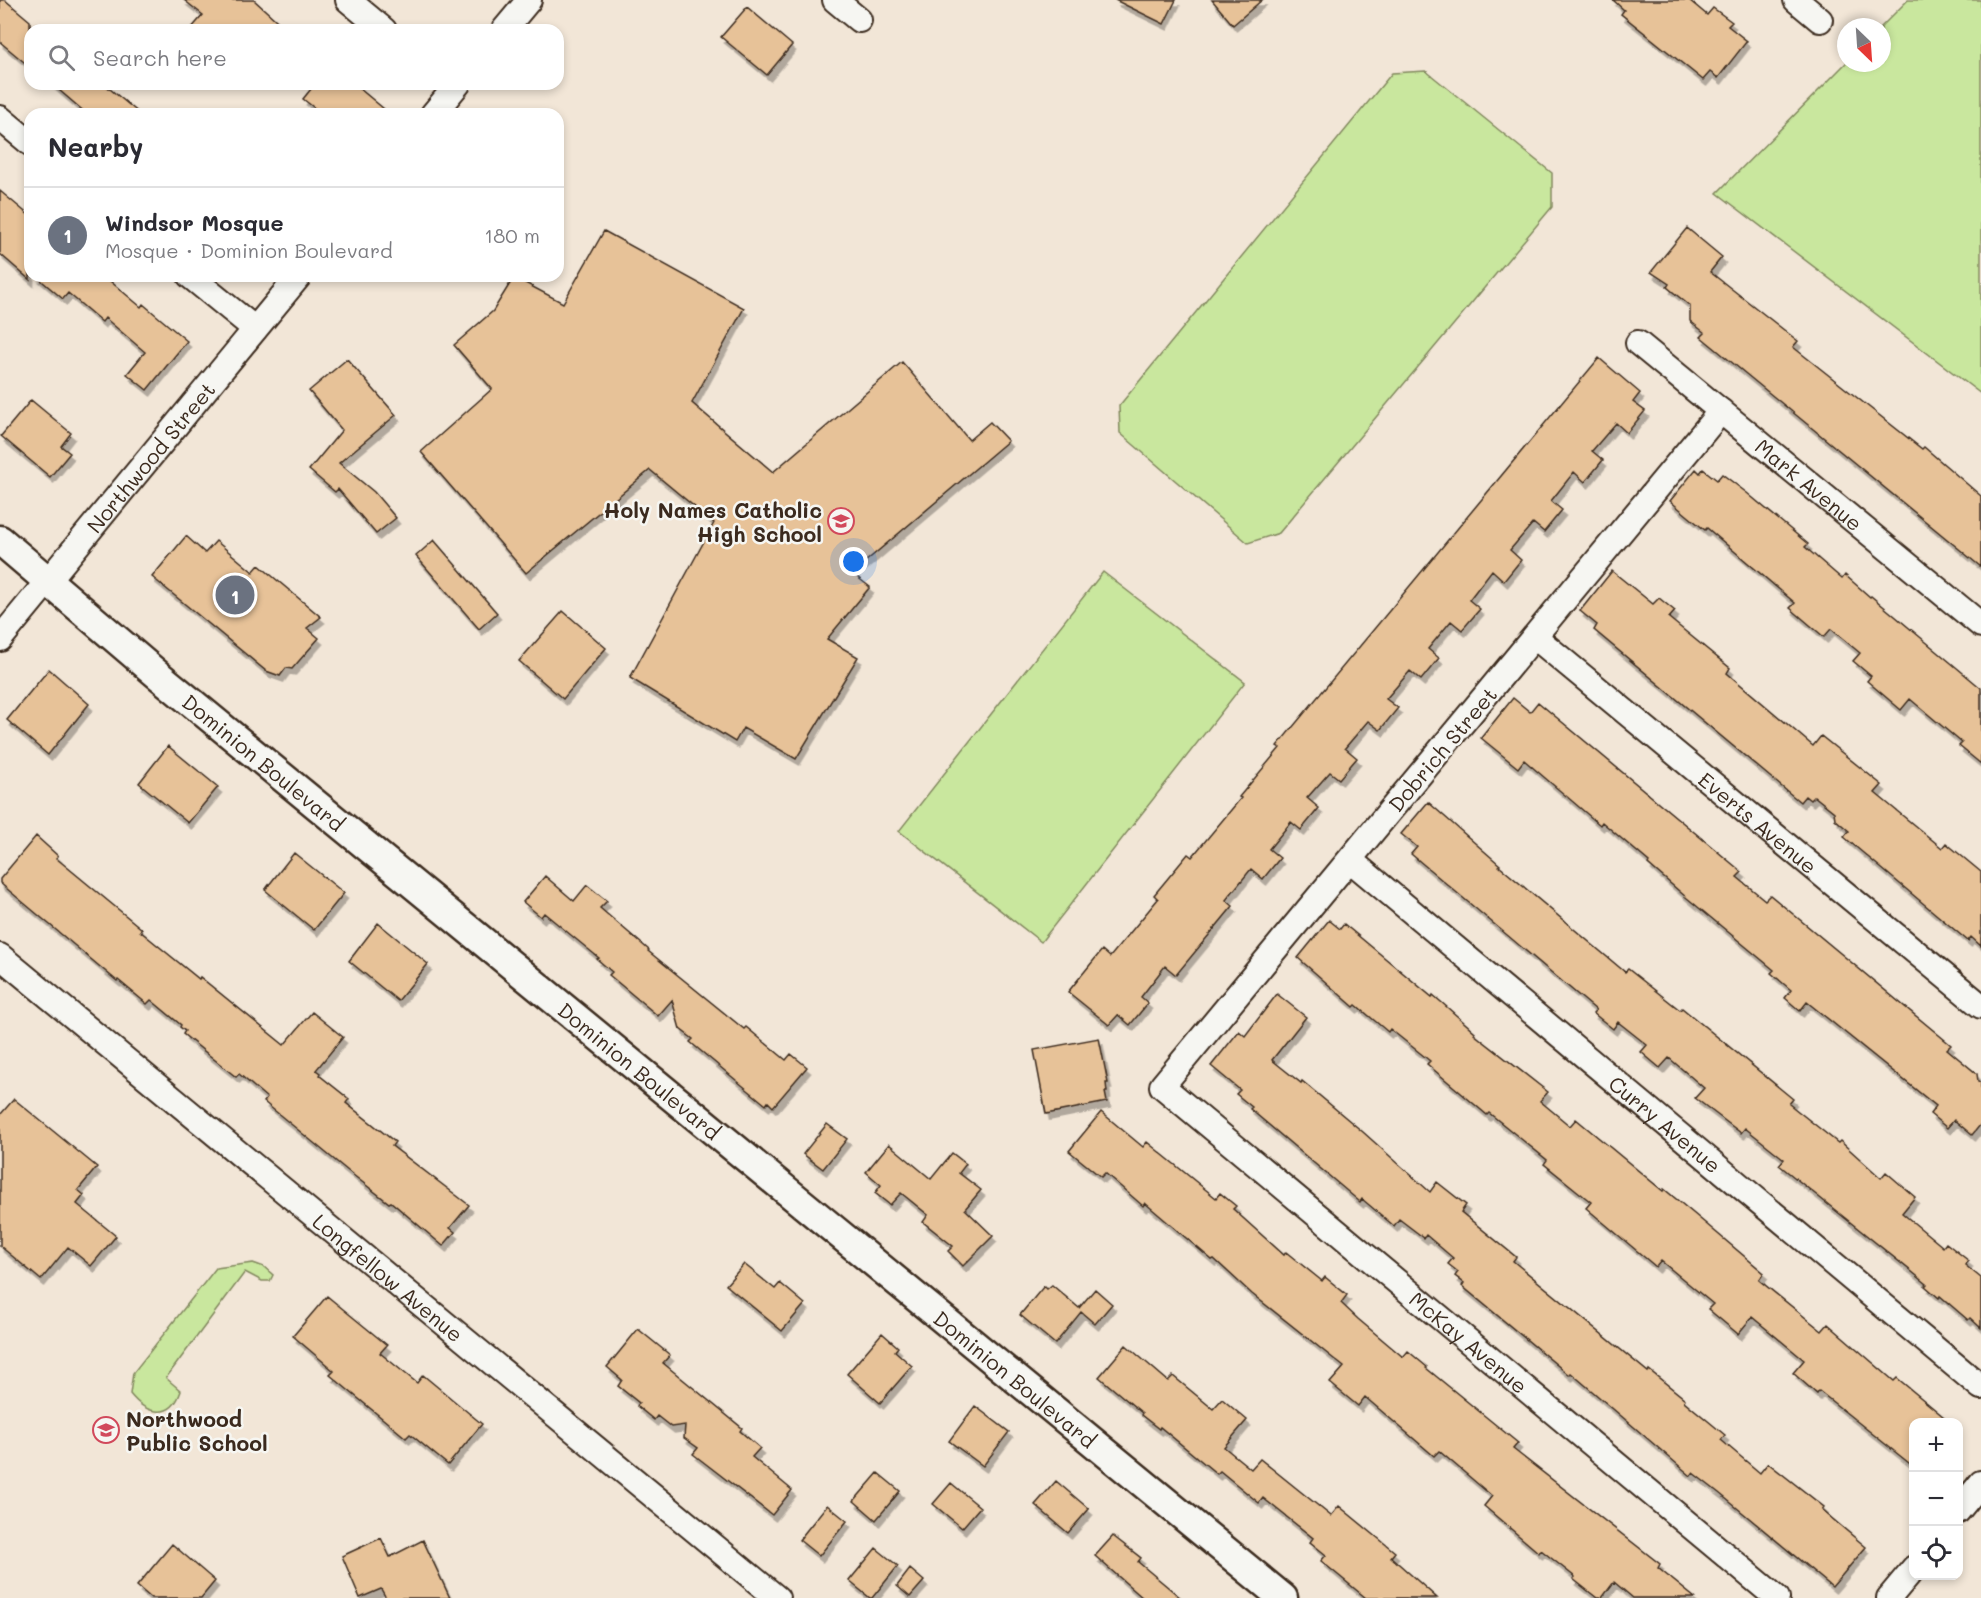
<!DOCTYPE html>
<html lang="en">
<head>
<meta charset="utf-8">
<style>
  :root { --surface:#fff; --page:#f2f2f3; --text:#2b2b33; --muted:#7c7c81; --line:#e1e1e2; --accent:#d1495b }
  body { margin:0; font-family:Mali,sans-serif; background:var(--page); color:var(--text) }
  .controls { position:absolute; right:18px; bottom:18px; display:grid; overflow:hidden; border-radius:12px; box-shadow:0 3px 9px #0003 }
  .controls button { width:54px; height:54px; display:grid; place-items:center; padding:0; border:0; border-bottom:2px solid var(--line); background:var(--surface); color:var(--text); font:30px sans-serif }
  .compass { position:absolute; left:1837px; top:18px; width:54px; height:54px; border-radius:50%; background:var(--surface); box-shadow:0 3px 9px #0003; rotate:155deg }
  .you { position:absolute; left:854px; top:562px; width:21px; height:21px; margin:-15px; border:4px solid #fff; border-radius:50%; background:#1a73e8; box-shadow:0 0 0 9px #1a73e833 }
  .badge { display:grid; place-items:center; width:39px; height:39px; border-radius:50%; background:var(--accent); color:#fff; font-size:20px; font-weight:700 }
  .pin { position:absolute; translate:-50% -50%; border:3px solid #fff; box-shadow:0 2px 6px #0006 }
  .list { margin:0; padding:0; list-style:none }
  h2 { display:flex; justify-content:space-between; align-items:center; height:78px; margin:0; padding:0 24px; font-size:26px }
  h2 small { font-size:20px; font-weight:400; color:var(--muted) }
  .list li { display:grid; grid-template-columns:39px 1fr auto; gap:18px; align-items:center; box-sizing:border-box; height:96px; padding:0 24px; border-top:2px solid var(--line) }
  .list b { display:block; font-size:22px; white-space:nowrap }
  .list p { margin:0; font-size:20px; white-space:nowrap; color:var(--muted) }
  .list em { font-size:20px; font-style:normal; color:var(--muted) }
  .icon { flex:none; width:33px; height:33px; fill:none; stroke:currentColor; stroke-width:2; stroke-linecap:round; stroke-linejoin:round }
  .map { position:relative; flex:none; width:1981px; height:1598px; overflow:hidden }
  .search { position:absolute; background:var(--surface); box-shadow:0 3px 9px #0003; left:24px; top:24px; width:540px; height:66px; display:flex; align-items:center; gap:15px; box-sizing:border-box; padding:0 21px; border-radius:18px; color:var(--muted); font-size:22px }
  .panel { position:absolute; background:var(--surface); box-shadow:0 3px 9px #0003; left:24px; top:108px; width:540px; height:174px; border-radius:18px }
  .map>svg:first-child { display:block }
</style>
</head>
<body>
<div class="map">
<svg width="1981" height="1598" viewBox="0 0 1981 1598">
  <defs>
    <filter id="shadow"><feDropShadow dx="3.5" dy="6" stdDeviation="0" flood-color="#0004"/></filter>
  </defs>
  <rect width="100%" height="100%" fill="#f2e6d7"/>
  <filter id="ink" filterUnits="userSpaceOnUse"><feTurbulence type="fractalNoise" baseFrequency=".0167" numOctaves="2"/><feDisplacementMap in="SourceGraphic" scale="12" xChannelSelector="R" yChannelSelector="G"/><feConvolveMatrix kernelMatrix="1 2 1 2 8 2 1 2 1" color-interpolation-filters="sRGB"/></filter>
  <g filter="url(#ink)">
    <path fill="#c9e79e" stroke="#82885e" stroke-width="1.5" d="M1908,0H1981V394L1717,193L1846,63H1882L1881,27Z
      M1426,71L1552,173V207L1279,533L1248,543L1120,433L1119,406L1392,73Z
      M1103,572L1245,682L1041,942L899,831Z
      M253,1263L264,1267L273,1275L270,1281H262L245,1272L166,1378L181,1391C171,1421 146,1414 130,1394L133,1373L216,1268Z"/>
    <path fill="#e7c298" stroke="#3b2a1e" stroke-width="1.5" filter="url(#shadow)" d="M0,0H5L30,21V67L0,42Z
      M184,0H254L287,30H190L203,15Z
      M1115,0H1176L1164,24Z
      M1212,0H1262L1233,25Z
      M1613,0H1689L1707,15L1713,8L1732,22L1728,26L1747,41L1718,78L1710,72L1703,80L1621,14L1624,10Z
      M747,7L792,45L767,75L721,37Z
      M52,84H104L140,114H87Z
      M315,84H354L390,114H322L303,99Z
      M0,191L30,216V280L0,254Z
      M1687,228L1722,257L1710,272L1798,341L1793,347L1922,449L1924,447L1981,496V567L1701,337L1705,333L1690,321V306L1667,287L1669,284L1651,272Z
      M604,231L744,308L692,403L773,472L902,362L969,440L990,422L1008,441L852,573L870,587L827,639L858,657L796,759L743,728L735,742L630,678L714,523L650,470L526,573L421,452L492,389L454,345L493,311L514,277L563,303Z
      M36,276H104L141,307L143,304L187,341L147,390L127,374L145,352L105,318L102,322L68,293L63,299Z
      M1599,358L1640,393L1633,402L1645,411L1627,433L1616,423L1592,451L1603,460L1585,482L1574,472L1551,501L1562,510L1544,532L1533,523L1510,550L1521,560L1504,581L1492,570L1469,600L1480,609L1462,630L1451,621L1428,649L1439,658L1421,680L1410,671L1386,699L1398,708L1380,730L1368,721L1345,748L1357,758L1339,779L1330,772L1307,798L1319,808L1301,830L1291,822L1269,849L1280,858L1263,879L1251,869L1226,900L1233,906L1176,975L1165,966L1141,997L1148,1003L1130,1025L1118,1015L1109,1025L1068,992L1102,950L1110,957L1158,899L1154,895L1188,854L1192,857L1241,798L1239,797L1280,748L1277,746Z
      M347,359L396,415L339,463L374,492L396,518L376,534L338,489L335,492L309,470L342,430L309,391Z
      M31,400L71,433L61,446L70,453L50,477L1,436Z
      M1696,469L1700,473L1703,469L1717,480L1722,474L1747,493L1808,544L1805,547L1842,579L1845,575L1870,597L1871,596L1981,688V764L1959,746L1962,743L1910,699L1901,710L1867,681L1871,676L1853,661L1860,653L1831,629L1824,637L1790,608L1795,603L1707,528L1705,530L1670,501Z
      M186,536L205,553L216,541L253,572L259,565L321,617L307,628L319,638L292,669L286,668L280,676L266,671L152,577Z
      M434,540L497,613L479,629L416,556Z
      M1612,571L1653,604L1659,598L1675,611L1669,618L1730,668L1727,673L1813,746L1821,736L1882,785L1875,793L1942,848L1946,843L1981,872V946L1971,937L1968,941L1844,837L1849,831L1835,819L1834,812L1814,796L1810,800L1805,796L1800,802L1594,630L1597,625L1580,611Z
      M563,611L606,648L563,699L519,661Z
      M49,669L89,704L48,755L7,720Z
      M1513,698L1530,712L1538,702L1742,872L1737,877L1765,900L1770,895L1951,1045L1947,1049L1977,1074L1978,1081L1981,1083V1124L1972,1135L1954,1120L1947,1128L1930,1114L1936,1106L1807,1002L1800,1011L1785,998L1791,990L1771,973L1774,970L1687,898L1648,864L1649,862L1602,822L1600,825L1524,760L1518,768L1481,738Z
      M168,746L218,787L188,823L139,783Z
      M1428,802L1500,865L1499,866L1625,972L1628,969L1680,1010L1682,1008L1793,1099L1789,1104L1838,1143L1840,1141L1881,1178L1886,1172L1915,1197L1902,1213L1943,1247L1946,1243L1969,1261L1965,1265L1981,1278V1328L1970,1318L1968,1320L1940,1296L1939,1298L1925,1286L1927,1284L1779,1165L1784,1159L1745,1128L1741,1133L1695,1098L1704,1088L1669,1058L1660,1068L1641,1052L1647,1045L1618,1022L1613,1029L1593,1013L1596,1010L1411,854L1417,847L1401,834Z
      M36,836L58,856L56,858L142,929L140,931L199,979L200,977L284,1045L312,1012L343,1037L316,1070L320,1073L319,1075L349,1099L346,1103L395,1142L392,1146L469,1205L450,1228L455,1232L443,1246L391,1202L389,1203L348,1171L264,1102L267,1098L239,1074L236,1077L183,1034L185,1031L180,1027L181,1025L151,1000L147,1004L118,980L117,981L0,883V879Z
      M294,853L344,893L314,930L265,890Z
      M545,876L574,901L587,885L607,901L600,908L649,950L648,951L744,1029L746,1027L786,1060L791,1054L807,1067L773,1107L768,1102L766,1105L690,1042L693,1039L680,1029L672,1000L658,1016L609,975L612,972L597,959L599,958L544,913L541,917L523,902Z
      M1329,920L1340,929L1344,924L1432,997L1433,995L1448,1008L1475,1032L1474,1034L1548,1092L1540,1101L1570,1126L1576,1119L1663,1191L1664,1189L1705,1223L1764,1273L1759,1280L1822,1331L1828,1324L1894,1381L1897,1378L1950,1422H1914V1467L1819,1391L1817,1394L1793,1373L1804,1360L1752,1317L1738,1334L1708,1309L1713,1304L1661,1261L1656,1267L1586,1208L1591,1202L1544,1164L1547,1160L1489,1113L1487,1115L1427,1064L1430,1061L1390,1029L1388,1032L1356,1005L1354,1007L1298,958Z
      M378,923L428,964L398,1001L349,961Z
      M1277,994L1306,1017L1272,1060L1301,1083L1302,1081L1363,1132L1430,1192L1437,1182L1466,1205L1461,1212L1516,1257L1513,1261L1648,1372L1649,1370L1685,1399L1684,1401L1725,1435L1721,1440L1760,1473L1768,1463L1824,1507L1822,1510L1866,1547L1832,1587L1719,1493L1693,1473L1691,1476L1571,1373L1569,1375L1462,1286L1464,1283L1455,1276L1458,1272L1448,1264L1453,1258L1426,1235L1424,1238L1399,1219L1394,1226L1362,1199L1360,1202L1250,1109L1252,1107L1236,1094L1240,1090L1211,1066L1239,1031L1245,1036Z
      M1099,1038L1108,1083H1106L1107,1092H1105L1107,1102L1046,1114L1034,1050Z
      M14,1099L97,1167L78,1190L84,1195L77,1204L116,1236L91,1266L68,1247L41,1280L0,1246V1115Z
      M1101,1112L1143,1147L1147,1142L1216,1198L1220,1193L1236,1206L1233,1209L1284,1255L1286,1252L1322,1281L1325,1277L1347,1295L1341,1303L1358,1319L1403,1357L1408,1351L1427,1367L1426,1368L1518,1443L1513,1449L1660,1564L1658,1568L1695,1598H1633L1614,1582L1602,1598H1597L1573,1579L1575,1577L1541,1550L1539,1553L1484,1506L1492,1496L1439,1451L1434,1456L1365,1397L1358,1406L1330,1383L1344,1367L1252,1294L1214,1259L1212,1260L1145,1203L1143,1206L1105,1173L1101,1177L1069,1151Z
      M827,1124L847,1139L823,1169L803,1154Z
      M889,1144L931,1179L952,1153L966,1164L959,1173L981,1190L965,1209L993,1236L963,1266L948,1251L953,1246L923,1222L928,1215L901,1193L890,1205L875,1193L881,1185L866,1172Z
      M744,1264L775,1289L780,1283L805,1304L782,1331L726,1285Z
      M1052,1285L1079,1308L1095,1289L1112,1304L1095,1324L1081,1312L1055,1344L1020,1315L1044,1286L1047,1289Z
      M327,1296L387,1345L380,1353L417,1383L423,1375L482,1424L448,1465L410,1434L406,1438L330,1375L334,1371L293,1336Z
      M638,1329L670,1355L663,1363L742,1428L740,1431L760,1448L752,1457L792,1490L772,1515L693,1454L698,1448L684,1438L685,1425L671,1427L657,1416L654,1420L637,1406L639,1403L618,1386L622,1380L607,1367Z
      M882,1333L898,1347L895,1351L912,1366L880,1403L847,1374Z
      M1126,1345L1168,1381L1173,1376L1213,1409L1222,1399L1247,1420L1224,1447L1251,1469L1260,1459L1331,1516L1339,1506L1395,1552L1391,1557L1437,1598H1366L1321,1561L1326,1555L1310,1542L1313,1538L1263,1498L1259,1503L1220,1471L1217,1474L1160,1427L1159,1429L1141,1415L1142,1413L1099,1377Z
      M975,1406L1009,1432L983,1466L949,1441Z
      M878,1473L900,1491L876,1520L854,1501Z
      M1056,1481L1089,1509L1068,1533L1035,1505Z
      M951,1483L980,1507L962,1528L933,1504Z
      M827,1505L847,1521L819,1556L799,1540Z
      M1113,1536L1141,1558L1138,1562L1181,1598H1143L1095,1556Z
      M381,1538L390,1557L423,1540L450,1598H386L381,1589L360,1598L342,1556Z
      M172,1544L215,1581L201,1598H151L137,1586Z
      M876,1548L898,1566L872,1598H870L849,1581Z
      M910,1569L924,1581L910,1597L897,1586Z"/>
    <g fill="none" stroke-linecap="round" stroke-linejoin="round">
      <defs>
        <g id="minor">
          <path d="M348,0L384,30"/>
          <path d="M835,0L859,20"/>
          <path d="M1796,0L1820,20"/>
          <path d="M504,30L529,0"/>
          <path d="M433,114L458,84"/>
          <path d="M0,118L30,143"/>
          <path d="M190,276L255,329"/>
          <path id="s1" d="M1638,343L1981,625"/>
          <path id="s2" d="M1721,411L1162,1086L1777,1598"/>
          <path id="s3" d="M1535,637L1981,1006"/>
          <path id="s4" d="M0,639L299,276"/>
          <path id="s5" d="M1350,860L1981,1387"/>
          <path id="s6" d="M0,956L777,1598"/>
          <path d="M1958,1511L1981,1483"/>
          <path d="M1889,1598L1914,1568"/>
        </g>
        <g id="tertiary">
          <path id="s7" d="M0,540L157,674L1283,1598"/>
        </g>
      </defs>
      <use href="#minor" stroke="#3b2a1e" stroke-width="28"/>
      <use href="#tertiary" stroke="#3b2a1e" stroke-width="33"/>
      <use href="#minor" stroke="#f6f6f2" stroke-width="24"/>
      <use href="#tertiary" stroke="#f6f6f2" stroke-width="28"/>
    </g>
  </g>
  <defs>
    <symbol id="school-ring" viewBox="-11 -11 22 22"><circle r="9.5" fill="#f6f6f2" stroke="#d1495b" stroke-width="1.5"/><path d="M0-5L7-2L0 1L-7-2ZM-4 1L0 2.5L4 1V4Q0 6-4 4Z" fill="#d1495b"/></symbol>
  </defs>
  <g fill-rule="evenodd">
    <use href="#school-ring" x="826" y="506" width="30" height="30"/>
    <use href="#school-ring" x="91" y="1415" width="30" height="30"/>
  </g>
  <g text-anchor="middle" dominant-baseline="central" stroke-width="5" stroke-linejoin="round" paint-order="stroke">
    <g font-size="21" fill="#3b2a1e" stroke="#f6f6f2">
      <text stroke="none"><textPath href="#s4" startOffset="236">Northwood Street</textPath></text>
      <text stroke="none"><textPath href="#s1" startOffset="222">Mark Avenue</textPath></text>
      <text transform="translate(1442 749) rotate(-50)">Dobrich Street</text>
      <text stroke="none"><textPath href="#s7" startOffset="345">Dominion Boulevard</textPath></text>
      <text stroke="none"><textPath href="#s3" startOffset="290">Everts Avenue</textPath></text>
      <text stroke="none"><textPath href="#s7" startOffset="831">Dominion Boulevard</textPath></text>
      <text stroke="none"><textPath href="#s5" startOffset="411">Curry Avenue</textPath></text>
      <text stroke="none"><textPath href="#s6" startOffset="504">Longfellow Avenue</textPath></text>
      <text stroke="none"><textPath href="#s2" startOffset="1276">McKay Avenue</textPath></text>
      <text stroke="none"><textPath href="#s7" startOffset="1317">Dominion Boulevard</textPath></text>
    </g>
    <g font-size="21" font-weight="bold" fill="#3b2a1e" stroke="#f6f6f2" text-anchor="end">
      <text x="822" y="509">Holy Names Catholic<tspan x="822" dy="24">High School</tspan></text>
      <text x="126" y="1418" text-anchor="start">Northwood<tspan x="126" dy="24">Public School</tspan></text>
    </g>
  </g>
</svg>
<div class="controls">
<button>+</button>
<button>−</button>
<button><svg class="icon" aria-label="locate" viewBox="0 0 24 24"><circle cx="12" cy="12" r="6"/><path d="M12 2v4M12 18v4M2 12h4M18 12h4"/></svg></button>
</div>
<svg class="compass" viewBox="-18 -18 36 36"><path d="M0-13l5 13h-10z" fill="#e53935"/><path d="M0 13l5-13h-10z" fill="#7c7c81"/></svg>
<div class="you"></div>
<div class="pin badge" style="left:235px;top:595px;background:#6b7280">1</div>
<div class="search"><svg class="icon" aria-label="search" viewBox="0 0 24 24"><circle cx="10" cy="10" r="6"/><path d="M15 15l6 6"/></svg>Search here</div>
<section class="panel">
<h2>Nearby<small></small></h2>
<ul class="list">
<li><span class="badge" style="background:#6b7280">1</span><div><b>Windsor Mosque</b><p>Mosque · Dominion Boulevard</p></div><em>180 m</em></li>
</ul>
</section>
</div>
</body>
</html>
